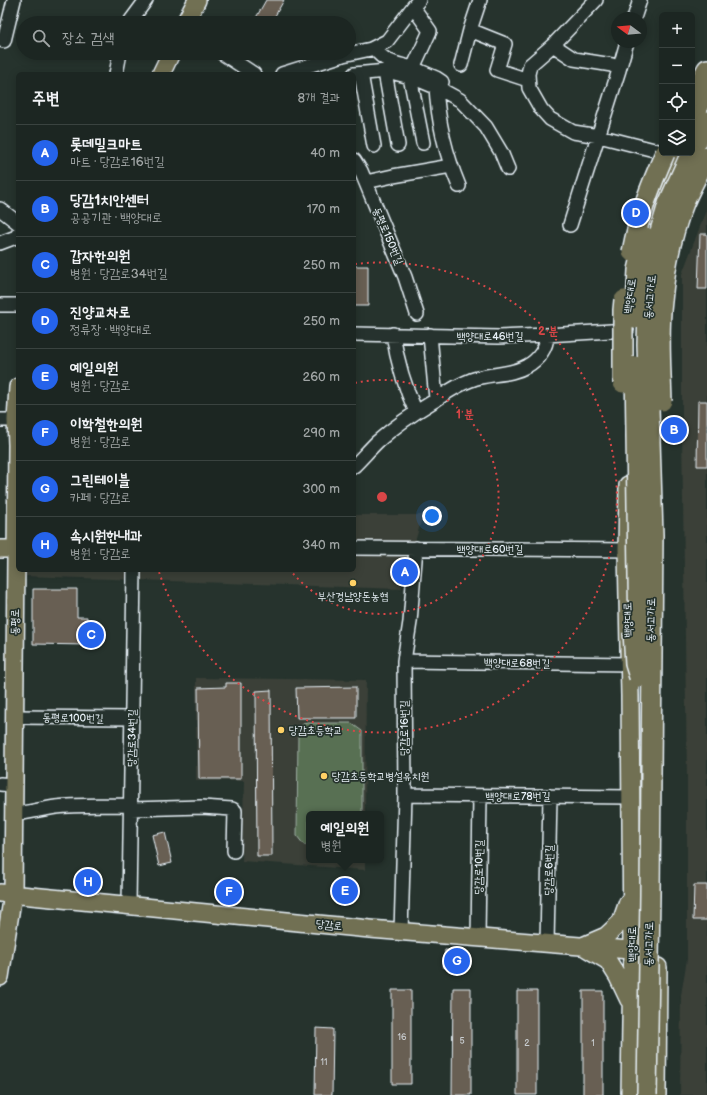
<!DOCTYPE html>
<html lang="ko">
<head>
<meta charset="utf-8">
<style>
  :root { --surface:#1c2622; --page:#252e2a; --text:#f1f3f6; --muted:#a0a5a5; --line:#3a4340; --accent:#2563eb }
  body { margin:0; font-family:"Balsamiq Sans","Poor Story",sans-serif; background:var(--page); color:var(--text) }
  .controls { position:absolute; right:12px; top:12px; display:grid; overflow:hidden; border-radius:6px; box-shadow:0 2px 10px #0003 }
  .controls button { width:36px; height:36px; display:grid; place-items:center; padding:0; border:0; border-bottom:1px solid var(--line); background:var(--surface); color:var(--text); font:20px sans-serif }
  .compass { position:absolute; left:611px; top:12px; width:36px; height:36px; border-radius:50%; background:var(--surface); box-shadow:0 2px 10px #0003; rotate:286deg }
  .you { position:absolute; left:432px; top:516px; width:14px; height:14px; margin:-10px; border:3px solid #fff; border-radius:50%; background:#1a73e8; box-shadow:0 0 0 6px #1a73e833 }
  .badge { display:grid; place-items:center; width:26px; height:26px; border-radius:50%; background:var(--accent); color:#fff; font-size:13px; font-weight:700 }
  .pin { position:absolute; translate:-50% -50%; border:2px solid #fff; box-shadow:0 1px 4px #0006 }
  .popup { position:absolute; left:306px; top:811px; width:78px; height:52px; box-sizing:border-box; display:grid; place-content:center; border-radius:6px; background:var(--surface); filter:drop-shadow(0 1px 3px #0005); font-size:13px; white-space:nowrap; color:var(--muted) }
  .popup b { font-size:15px; color:var(--text) }
  .popup::after { content:''; position:absolute; left:50%; top:100%; margin-left:-8px; border:8px solid transparent; border-top-color:var(--surface) }
  .list { margin:0; padding:0; list-style:none }
  h2 { display:flex; justify-content:space-between; align-items:center; height:52px; margin:0; padding:0 16px; font-size:17px }
  h2 small { font-size:13px; font-weight:400; color:var(--muted) }
  .list li { display:grid; grid-template-columns:26px 1fr auto; gap:12px; align-items:center; box-sizing:border-box; height:56px; padding:0 16px; border-top:1px solid var(--line) }
  .list b { display:block; font-size:15px; white-space:nowrap }
  .list p { margin:0; font-size:13px; white-space:nowrap; color:var(--muted) }
  .list em { font-size:13px; font-style:normal; color:var(--muted) }
  .icon { flex:none; width:22px; height:22px; fill:none; stroke:currentColor; stroke-width:2; stroke-linecap:round; stroke-linejoin:round }
  .map { position:relative; flex:none; width:707px; height:1095px; overflow:hidden }
  .search { position:absolute; background:var(--surface); box-shadow:0 2px 10px #0003; left:16px; top:16px; width:340px; height:44px; display:flex; align-items:center; gap:10px; box-sizing:border-box; padding:0 14px; border-radius:22px; color:var(--muted); font-size:15px }
  .panel { position:absolute; background:var(--surface); box-shadow:0 2px 10px #0003; left:16px; top:72px; width:340px; height:500px; border-radius:6px }
  .map>svg:first-child { display:block }
</style>
</head>
<body>
<div class="map">
<svg width="707" height="1095" viewBox="0 0 707 1095">
  <rect width="100%" height="100%" fill="#26332d"/>
  <filter id="ink" filterUnits="userSpaceOnUse"><feTurbulence type="fractalNoise" baseFrequency=".025" numOctaves="2"/><feDisplacementMap in="SourceGraphic" scale="8" xChannelSelector="R" yChannelSelector="G"/><feConvolveMatrix kernelMatrix="1 2 1 2 8 2 1 2 1" color-interpolation-filters="sRGB"/></filter>
  <g filter="url(#ink)">
    <path fill="#3a4038" d="M707,208V1095H680L681,995L687,959V778L682,432V274Z
      M354,515H423L401,589L24,576V570H354Z
      M196,678L366,680L365,814H309V860H365V870L242,861L244,781H196Z"/>
    <path fill="#586f53" stroke="#a0b0a6" d="M308,723H351L362,731V814H309V845H304L297,836L298,732L303,724Z"/>
    <path fill="#685e53" stroke="#e8f1f8" d="M266,0H284L271,23H253Z
      M700,234H707V289H698Z
      M354,266H368V306H354Z
      M698,401H707V466H697Z
      M33,589H77V617H87V645L33,644Z
      M226,683H241V779H199L198,688L226,687Z
      M356,687V718H297L296,688Z
      M271,690L272,856H257L256,691Z
      M165,832L172,863L159,866L152,835Z
      M694,885H707V920H693Z
      M445,950L467,952L465,969L443,967Z
      M453,988H471V1095H452Z
      M392,990H411V1084H392Z
      M517,991H537V1095H517Z
      M583,991H603V1095H583Z
      M316,1028L333,1029L332,1095H315Z"/>
    <g fill="none" stroke-linecap="round" stroke-linejoin="round">
      <defs>
        <path id="minor" d="M419,0L413,7L430,31L413,68L436,78L442,82
          M596,0L553,45L530,65L528,74L529,88L541,109L550,119L573,132L599,136L662,152
          M634,18L640,0
          M129,23L146,0
          M470,30L480,0
          M0,40L4,41L14,0
          M553,45L574,59L612,65L619,70L570,225
          M374,48C384,62 396,64 413,68
          M222,53L254,74
          M461,65L470,30L505,44L497,70L528,80
          M619,70L627,42
          M385,72L398,145
          M116,74L120,53
          M282,74L343,55L371,49L387,41L413,7
          M354,74L387,71L414,78L438,88L460,100L486,127L501,152L508,169
          M361,74L374,146
          M410,77L423,143
          M436,87C438,121 446,155 459,186
          M354,160L361,171L405,277L417,314
          M366,182L393,176L451,166
          M0,209L18,223
          M0,243L16,237L18,234
          M0,305H18
          M354,334L499,337L547,335L627,330
          M393,334C397,361 405,388 416,412
          M430,335L436,399
          M0,420H16
          M354,466C362,458 369,450 377,442C395,426 414,413 434,401C446,393 457,385 471,380C488,373 510,376 527,366C538,360 547,348 547,335
          M354,548L636,550
          M404,661L630,664
          M14,717L132,718
          M0,784L13,785
          M405,795L631,797
          M131,809L202,807L232,809L235,811L234,851
          M13,814C28,813 41,809 56,807C80,804 106,806 131,805
          M129,905L134,570
          M401,932L405,795L404,661L410,622L416,548
          M478,938L480,796
          M547,943L550,796"/>
        <path id="major" d="M185,23L197,0
          M161,74L171,53
          M692,121L707,93
          M650,216L675,153
          M628,485L627,550L630,696L632,950L630,1095
          M0,549H15
          M0,893L370,929L642,951
          M585,945L606,936L621,922L628,902
          M586,948L608,961L618,977L629,1000
          M0,977L13,894L17,445L16,420L18,387
          M657,1095L658,967"/>
        <path id="highway" d="M692,97L707,69
          M692,151L707,121"/>
      </defs>
      <use href="#minor" stroke="#e8f1f8" stroke-width="16"/>
      <use href="#major" stroke="#e8f1f8" stroke-width="20"/>
      <use href="#highway" stroke="#e8f1f8" stroke-width="22"/>
      <use href="#minor" stroke="#26332d" stroke-width="13"/>
      <use href="#major" stroke="#716f52" stroke-width="17"/>
      <use href="#highway" stroke="#716f52" stroke-width="19"/>
      <defs>
        <path id="highway-bridge" d="M632,252C639,215 650,187 665,153
          M635,319L638,270L646,237
          M635,366L639,645
          M623,383V310L624,300
          M662,401C661,368 658,334 662,301C665,269 672,233 684,203C691,187 699,172 707,157
          M633,632L635,664L639,677
          M647,1095L650,895L653,535L647,344L648,310L651,271L658,238L668,204L691,153"/>
      </defs>
      <use href="#highway-bridge" stroke="#e8f1f8" stroke-width="22" stroke-linecap="butt"/>
      <use href="#highway-bridge" stroke="#716f52" stroke-width="19"/>
    </g>
  </g>
  <g fill="none" stroke="#d94647" stroke-width="2" stroke-dasharray="2 4">
    <path d="M355 383A117 117 0 1 1 291 571"/>
    <path d="M355 264A235 235 0 1 1 159 572"/>
  </g>
  <g fill="#ffd166" stroke="#26332d" stroke-width="1.5">
    <circle cx="353" cy="583" r="4"/>
    <circle cx="281" cy="730" r="4"/>
    <circle cx="324" cy="776" r="4"/>
  </g>
  <g text-anchor="middle" dominant-baseline="central" stroke-width="3.5" stroke-linejoin="round" paint-order="stroke">
    <g font-size="9" fill="#c8cccf">
      <text x="402" y="1037">16</text>
      <text x="462" y="1041">5</text>
      <text x="527" y="1043">2</text>
      <text x="593" y="1043">1</text>
      <text x="324" y="1062">11</text>
    </g>
    <g font-size="11" fill="#e8f1f8" stroke="#26332d">
      <text transform="translate(388 236) rotate(67)">동평로150번길</text>
      <text transform="translate(630 296) rotate(-83)">백양대로</text>
      <text transform="translate(650 297) rotate(-85)">동서고가로</text>
      <text x="490" y="336">백양대로46번길</text>
      <text x="490" y="549">백양대로60번길</text>
      <text transform="translate(628 620) rotate(-92)">백양대로</text>
      <text transform="translate(651 620) rotate(-89)">동서고가로</text>
      <text transform="translate(15 622) rotate(-89)">동평로</text>
      <text transform="translate(517 663) rotate(1)">백양대로68번길</text>
      <text transform="translate(73 718) rotate(1)">동평로100번길</text>
      <text transform="translate(404 728) rotate(-90)">당감로16번길</text>
      <text transform="translate(132 738) rotate(-89)">당감로34번길</text>
      <text x="518" y="796">백양대로78번길</text>
      <text transform="translate(479 867) rotate(-89)">당감로10번길</text>
      <text transform="translate(549 870) rotate(-89)">당감로6번길</text>
      <text transform="translate(329 925) rotate(6)">당감로</text>
      <text transform="translate(632 944) rotate(-90)">백양대로</text>
      <text transform="translate(649 944) rotate(-89)">동서고가로</text>
    </g>
    <g font-size="11" fill="#e8f1f8" stroke="#26332d" text-anchor="start">
      <text x="353" y="596" text-anchor="middle">부산경남양돈농협</text>
      <text x="289" y="730">당감초등학교</text>
      <text x="332" y="776">당감초등학교병설유치원</text>
    </g>
  </g>
  <circle cx="382" cy="497" r="6" fill="#d94647" stroke="#26332d" stroke-width="2"/>
  <g font-size="12" text-anchor="middle" font-weight="bold" fill="#d94647" stroke="#26332d" stroke-width="3.5" stroke-linejoin="round" paint-order="stroke">
    <text x="548" y="335">2 분</text>
    <text x="465" y="418">1 분</text>
  </g>
</svg>
<div class="controls">
<button>+</button>
<button>−</button>
<button><svg class="icon" aria-label="locate" viewBox="0 0 24 24"><circle cx="12" cy="12" r="6"/><path d="M12 2v4M12 18v4M2 12h4M18 12h4"/></svg></button>
<button><svg class="icon" aria-label="layers" viewBox="0 0 24 24"><path d="M12 4l9 5-9 5-9-5zM3 14l9 5 9-5"/></svg></button>
</div>
<svg class="compass" viewBox="-18 -18 36 36"><path d="M0-13l5 13h-10z" fill="#e53935"/><path d="M0 13l5-13h-10z" fill="#a0a5a5"/></svg>
<div class="you"></div>
<div class="pin badge" style="left:405px;top:572px">A</div>
<div class="pin badge" style="left:674px;top:430px">B</div>
<div class="pin badge" style="left:91px;top:635px">C</div>
<div class="pin badge" style="left:636px;top:213px">D</div>
<div class="pin badge" style="left:345px;top:891px">E</div>
<div class="popup"><b>예일의원</b>병원</div>
<div class="pin badge" style="left:229px;top:892px">F</div>
<div class="pin badge" style="left:457px;top:961px">G</div>
<div class="pin badge" style="left:88px;top:882px">H</div>
<div class="search"><svg class="icon" aria-label="search" viewBox="0 0 24 24"><circle cx="10" cy="10" r="6"/><path d="M15 15l6 6"/></svg>장소 검색</div>
<section class="panel">
<h2>주변<small>8개 결과</small></h2>
<ul class="list">
<li><span class="badge">A</span><div><b>롯데밀크마트</b><p>마트 · 당감로16번길</p></div><em>40 m</em></li>
<li><span class="badge">B</span><div><b>당감1치안센터</b><p>공공기관 · 백양대로</p></div><em>170 m</em></li>
<li><span class="badge">C</span><div><b>갑자한의원</b><p>병원 · 당감로34번길</p></div><em>250 m</em></li>
<li><span class="badge">D</span><div><b>진양교차로</b><p>정류장 · 백양대로</p></div><em>250 m</em></li>
<li><span class="badge">E</span><div><b>예일의원</b><p>병원 · 당감로</p></div><em>260 m</em></li>
<li><span class="badge">F</span><div><b>이학철한의원</b><p>병원 · 당감로</p></div><em>290 m</em></li>
<li><span class="badge">G</span><div><b>그린테이블</b><p>카페 · 당감로</p></div><em>300 m</em></li>
<li><span class="badge">H</span><div><b>속시원한내과</b><p>병원 · 당감로</p></div><em>340 m</em></li>
</ul>
</section>
</div>
</body>
</html>
